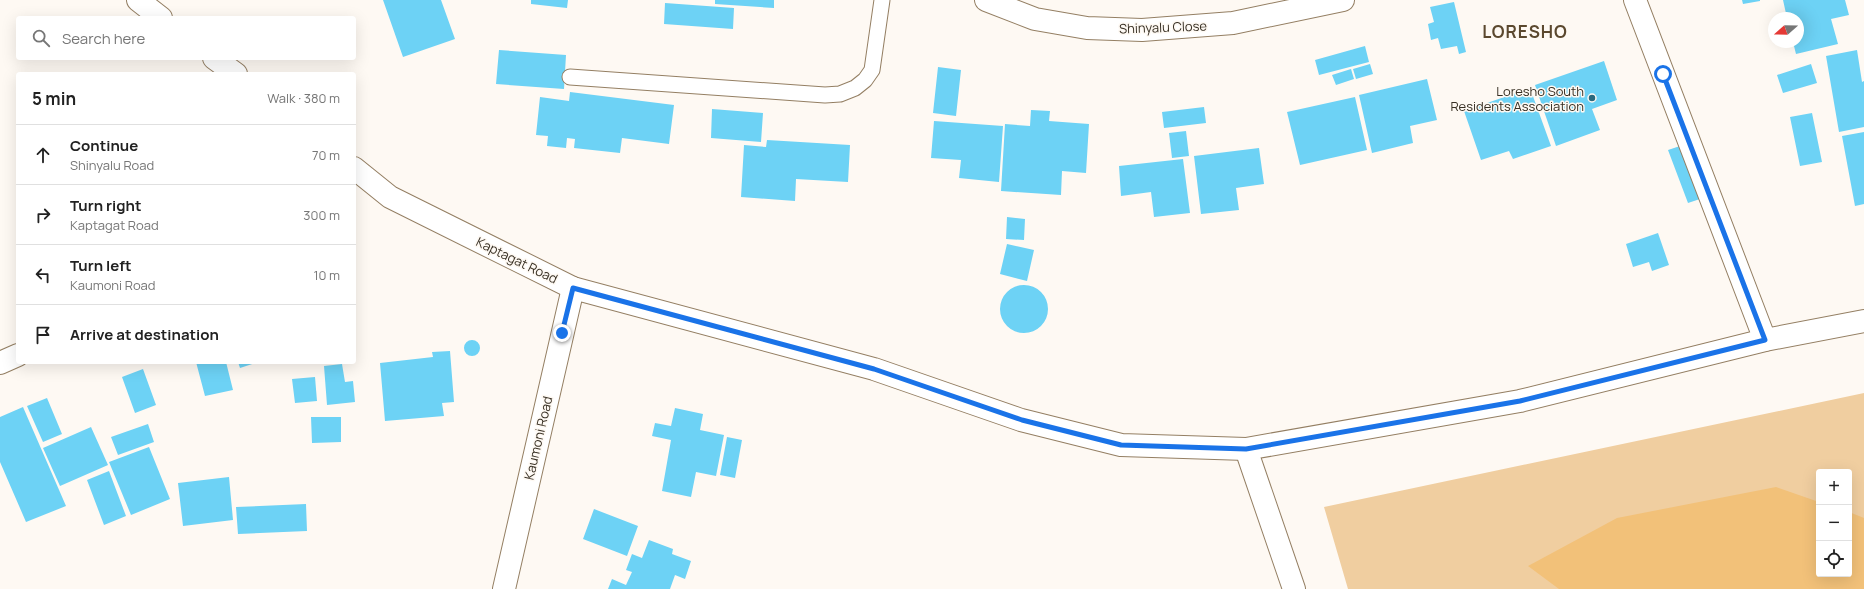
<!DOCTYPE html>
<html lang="en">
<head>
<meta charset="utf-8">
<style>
  :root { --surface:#fff; --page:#f6f6f6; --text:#222; --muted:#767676; --line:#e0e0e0 }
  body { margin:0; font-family:Manrope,sans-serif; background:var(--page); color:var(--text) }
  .controls { position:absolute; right:12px; bottom:12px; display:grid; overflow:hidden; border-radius:4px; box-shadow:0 4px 16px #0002 }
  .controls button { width:36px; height:36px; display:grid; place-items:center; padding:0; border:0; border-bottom:1px solid var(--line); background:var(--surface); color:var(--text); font:20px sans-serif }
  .compass { position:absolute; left:1768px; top:12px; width:36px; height:36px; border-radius:50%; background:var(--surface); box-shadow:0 4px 16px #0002; rotate:250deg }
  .stop { position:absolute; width:12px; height:12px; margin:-9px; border:3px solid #1a73e8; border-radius:50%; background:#fff }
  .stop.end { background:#1a73e8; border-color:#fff; box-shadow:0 1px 4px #0008 }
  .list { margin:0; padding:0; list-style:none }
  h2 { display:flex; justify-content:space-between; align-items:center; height:52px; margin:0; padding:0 16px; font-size:17px }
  h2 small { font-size:13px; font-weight:400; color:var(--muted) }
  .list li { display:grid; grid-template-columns:26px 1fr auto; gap:12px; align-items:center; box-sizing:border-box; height:60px; padding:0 16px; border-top:1px solid var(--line) }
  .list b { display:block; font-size:15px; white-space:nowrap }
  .list p { margin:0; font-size:13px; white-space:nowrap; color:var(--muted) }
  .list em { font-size:13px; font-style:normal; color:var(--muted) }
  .icon { flex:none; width:22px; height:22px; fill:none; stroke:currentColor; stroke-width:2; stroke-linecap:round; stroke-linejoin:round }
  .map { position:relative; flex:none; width:1864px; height:589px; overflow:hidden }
  .search { position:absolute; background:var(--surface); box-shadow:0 4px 16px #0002; left:16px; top:16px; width:340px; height:44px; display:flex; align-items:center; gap:10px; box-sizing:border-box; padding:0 14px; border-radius:4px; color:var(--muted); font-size:15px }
  .panel { position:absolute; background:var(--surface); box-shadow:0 4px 16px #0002; left:16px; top:72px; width:340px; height:292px; border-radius:4px }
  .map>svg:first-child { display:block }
</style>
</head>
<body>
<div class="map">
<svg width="1864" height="589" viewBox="0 0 1864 589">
  <rect width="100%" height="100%" fill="#fef9f3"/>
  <path fill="#f0cea0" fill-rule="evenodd" d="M1864,393V589H1348L1324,507ZM1819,472H1849V574H1819Z"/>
  <path fill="#f2c179" d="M1776,487L1819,502V574H1849V512L1864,518V589H1559L1528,566L1617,518Z"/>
  <path fill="#6dd2f5" d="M383,0H441L455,39L403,57Z
    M531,0H568L567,8L531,4Z
    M715,0H774V8L715,4Z
    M1742,0H1760V1L1743,4Z
    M1783,0H1845L1849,15L1831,19L1838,44L1796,54L1793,42H1798V18H1787Z
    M1454,2L1466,52L1459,54L1457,46L1441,49L1438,38L1431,40L1428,24L1434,22L1430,7Z
    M665,3L734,8L733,29L664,24Z
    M1365,46L1369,62L1319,75L1315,60Z
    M499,50L566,55L564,89L496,84Z
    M1857,50L1862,82L1864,81V127L1839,132L1826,56Z
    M1604,61L1617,100L1592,109L1600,130L1556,146L1535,85Z
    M1370,64L1373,74L1356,79L1353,69Z
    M1811,64L1817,83L1783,93L1777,75Z
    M938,67L961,70L956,116L933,113Z
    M1351,69L1354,79L1336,85L1332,75Z
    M1427,79L1437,120L1410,126L1413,143L1372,153L1359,95Z
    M1530,88L1551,146L1513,159L1509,151L1481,160L1464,111Z
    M570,92L674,105L669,144L622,138L620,153L574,148L575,139L567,138L566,148L547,146L548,136L536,135L540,97L569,101Z
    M1355,97L1367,150L1300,165L1287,112Z
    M1204,107L1206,123L1164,128L1162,112Z
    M712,109L763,113L761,142L711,138Z
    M1031,110L1050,111L1049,121L1089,124L1086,173L1062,171L1061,195L1001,191L1005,124L1030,126Z
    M1812,113L1822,162L1800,166L1790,117Z
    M934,121L1003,126L999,182L959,178L961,160L931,158Z
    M1186,131L1189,156L1172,158L1169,133Z
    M1864,132V204L1855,206L1842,136Z
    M767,140L850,145L848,182L796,179L795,201L741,197L744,145L766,147Z
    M1683,145L1703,198L1688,203L1668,150Z
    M1259,148L1264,184L1236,188L1239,210L1201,214L1194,156Z
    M1183,159L1190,213L1154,217L1151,192L1121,196L1119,166Z
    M1007,217L1025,219L1024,240L1006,239Z
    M1658,233L1669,265L1652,271L1649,262L1633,267L1626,244Z
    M1007,244L1034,250L1027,281L1000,274Z
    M1000 309a24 24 0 1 1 48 0a24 24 0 1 1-48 0Z
    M464 348a8 8 0 1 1 16 0a8 8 0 1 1-16 0Z
    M450,351L454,402L442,403L444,416L385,421L380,363L433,357L432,352Z
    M196,362H226L233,390L205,396Z
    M238,362H258L240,368Z
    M342,364L345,382L353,381L355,402L327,405L324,366Z
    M143,369L156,405L135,413L122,377Z
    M315,377L317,401L295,403L292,379Z
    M47,398L62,434L43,442L27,406Z
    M23,407L66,506L26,522L0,462V417Z
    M675,408L703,414L700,430L724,435L716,476L696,472L691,497L662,491L671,440L652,436L655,423L671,426Z
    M311,417H341V442L312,443Z
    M148,424L154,442L118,455L111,437Z
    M91,427L108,465L60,486L43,448Z
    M727,437L742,440L735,478L720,475Z
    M149,447L170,499L131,515L109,462Z
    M109,471L126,516L104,525L87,480Z
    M229,477L233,520L183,526L178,483Z
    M306,504L307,531L238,534L236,507Z
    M594,509L638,526L627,556L583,539Z
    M649,540L673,549L672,554L691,561L685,579L675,575L670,589H608L612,579L626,585L632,572L626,570L632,554L642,558Z"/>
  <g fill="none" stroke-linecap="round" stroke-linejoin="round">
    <defs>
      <path id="lane" d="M570,77L825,95L840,94L855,88L865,80L872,70L882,0"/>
      <path id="street" d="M986,0L1035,19L1087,28L1142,30L1233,23L1343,0
        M1635,0L1765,340
        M0,363L18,355
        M1246,449L1294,589
        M504,589L573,288"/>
      <path id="secondary" d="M138,0L161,18
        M214,58L236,74
        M354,168L390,197L573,288L874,369L1021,420L1121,445L1246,449L1520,401L1765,340L1864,321"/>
    </defs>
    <use href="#lane" stroke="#947f63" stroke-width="17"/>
    <use href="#street" stroke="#947f63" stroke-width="24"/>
    <use href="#secondary" stroke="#947f63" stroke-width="24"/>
    <use href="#lane" stroke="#fff" stroke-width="15"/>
    <use href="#street" stroke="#fff" stroke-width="22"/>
    <use href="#secondary" stroke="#fff" stroke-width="22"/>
  </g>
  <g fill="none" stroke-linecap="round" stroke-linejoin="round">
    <path stroke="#1a73e8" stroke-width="5" d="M562,333L573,288L874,369L1022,420L1121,445L1246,449L1520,401L1765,340L1663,74"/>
  </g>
  <circle fill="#29697e" stroke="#fef9f3" stroke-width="1.5" cx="1592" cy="98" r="4"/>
  <g text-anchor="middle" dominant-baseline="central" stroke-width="3" stroke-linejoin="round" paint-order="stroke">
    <g font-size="13" fill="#372f23" stroke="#fef9f3">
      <text transform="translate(1163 27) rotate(-2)">Shinyalu Close</text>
      <text transform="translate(517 260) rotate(26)">Kaptagat Road</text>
      <text transform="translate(538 438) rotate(-77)">Kaumoni Road</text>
    </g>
    <g font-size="13" fill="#372f23" stroke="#fef9f3" text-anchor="end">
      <text x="1584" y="91">Loresho South<tspan x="1584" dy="15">Residents Association</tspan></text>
    </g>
    <g font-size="17" font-weight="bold" letter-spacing="1" fill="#5b482e" stroke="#fef9f3">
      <text x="1525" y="31">LORESHO</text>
    </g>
  </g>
</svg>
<div class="controls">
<button>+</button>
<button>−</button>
<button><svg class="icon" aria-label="locate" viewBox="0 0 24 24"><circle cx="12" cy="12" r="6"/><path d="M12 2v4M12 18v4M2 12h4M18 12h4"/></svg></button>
</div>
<svg class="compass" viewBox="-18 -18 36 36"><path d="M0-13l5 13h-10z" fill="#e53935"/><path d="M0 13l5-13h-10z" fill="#767676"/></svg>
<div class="stop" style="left:1663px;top:74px"></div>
<div class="stop end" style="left:562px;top:333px"></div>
<div class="search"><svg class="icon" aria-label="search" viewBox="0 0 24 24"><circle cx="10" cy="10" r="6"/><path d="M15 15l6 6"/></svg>Search here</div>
<section class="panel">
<h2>5 min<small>Walk · 380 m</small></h2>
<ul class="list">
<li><svg class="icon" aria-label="ahead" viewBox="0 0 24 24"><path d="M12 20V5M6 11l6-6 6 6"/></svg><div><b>Continue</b><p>Shinyalu Road</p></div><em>70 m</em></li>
<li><svg class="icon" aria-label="right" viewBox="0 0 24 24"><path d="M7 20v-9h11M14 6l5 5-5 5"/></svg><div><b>Turn right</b><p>Kaptagat Road</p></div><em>300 m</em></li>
<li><svg class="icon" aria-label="left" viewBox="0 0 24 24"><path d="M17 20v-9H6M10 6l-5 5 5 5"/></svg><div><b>Turn left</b><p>Kaumoni Road</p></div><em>10 m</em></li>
<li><svg class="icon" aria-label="arrive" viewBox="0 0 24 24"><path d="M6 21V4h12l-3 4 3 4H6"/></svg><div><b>Arrive at destination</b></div></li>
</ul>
</section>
</div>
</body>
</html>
